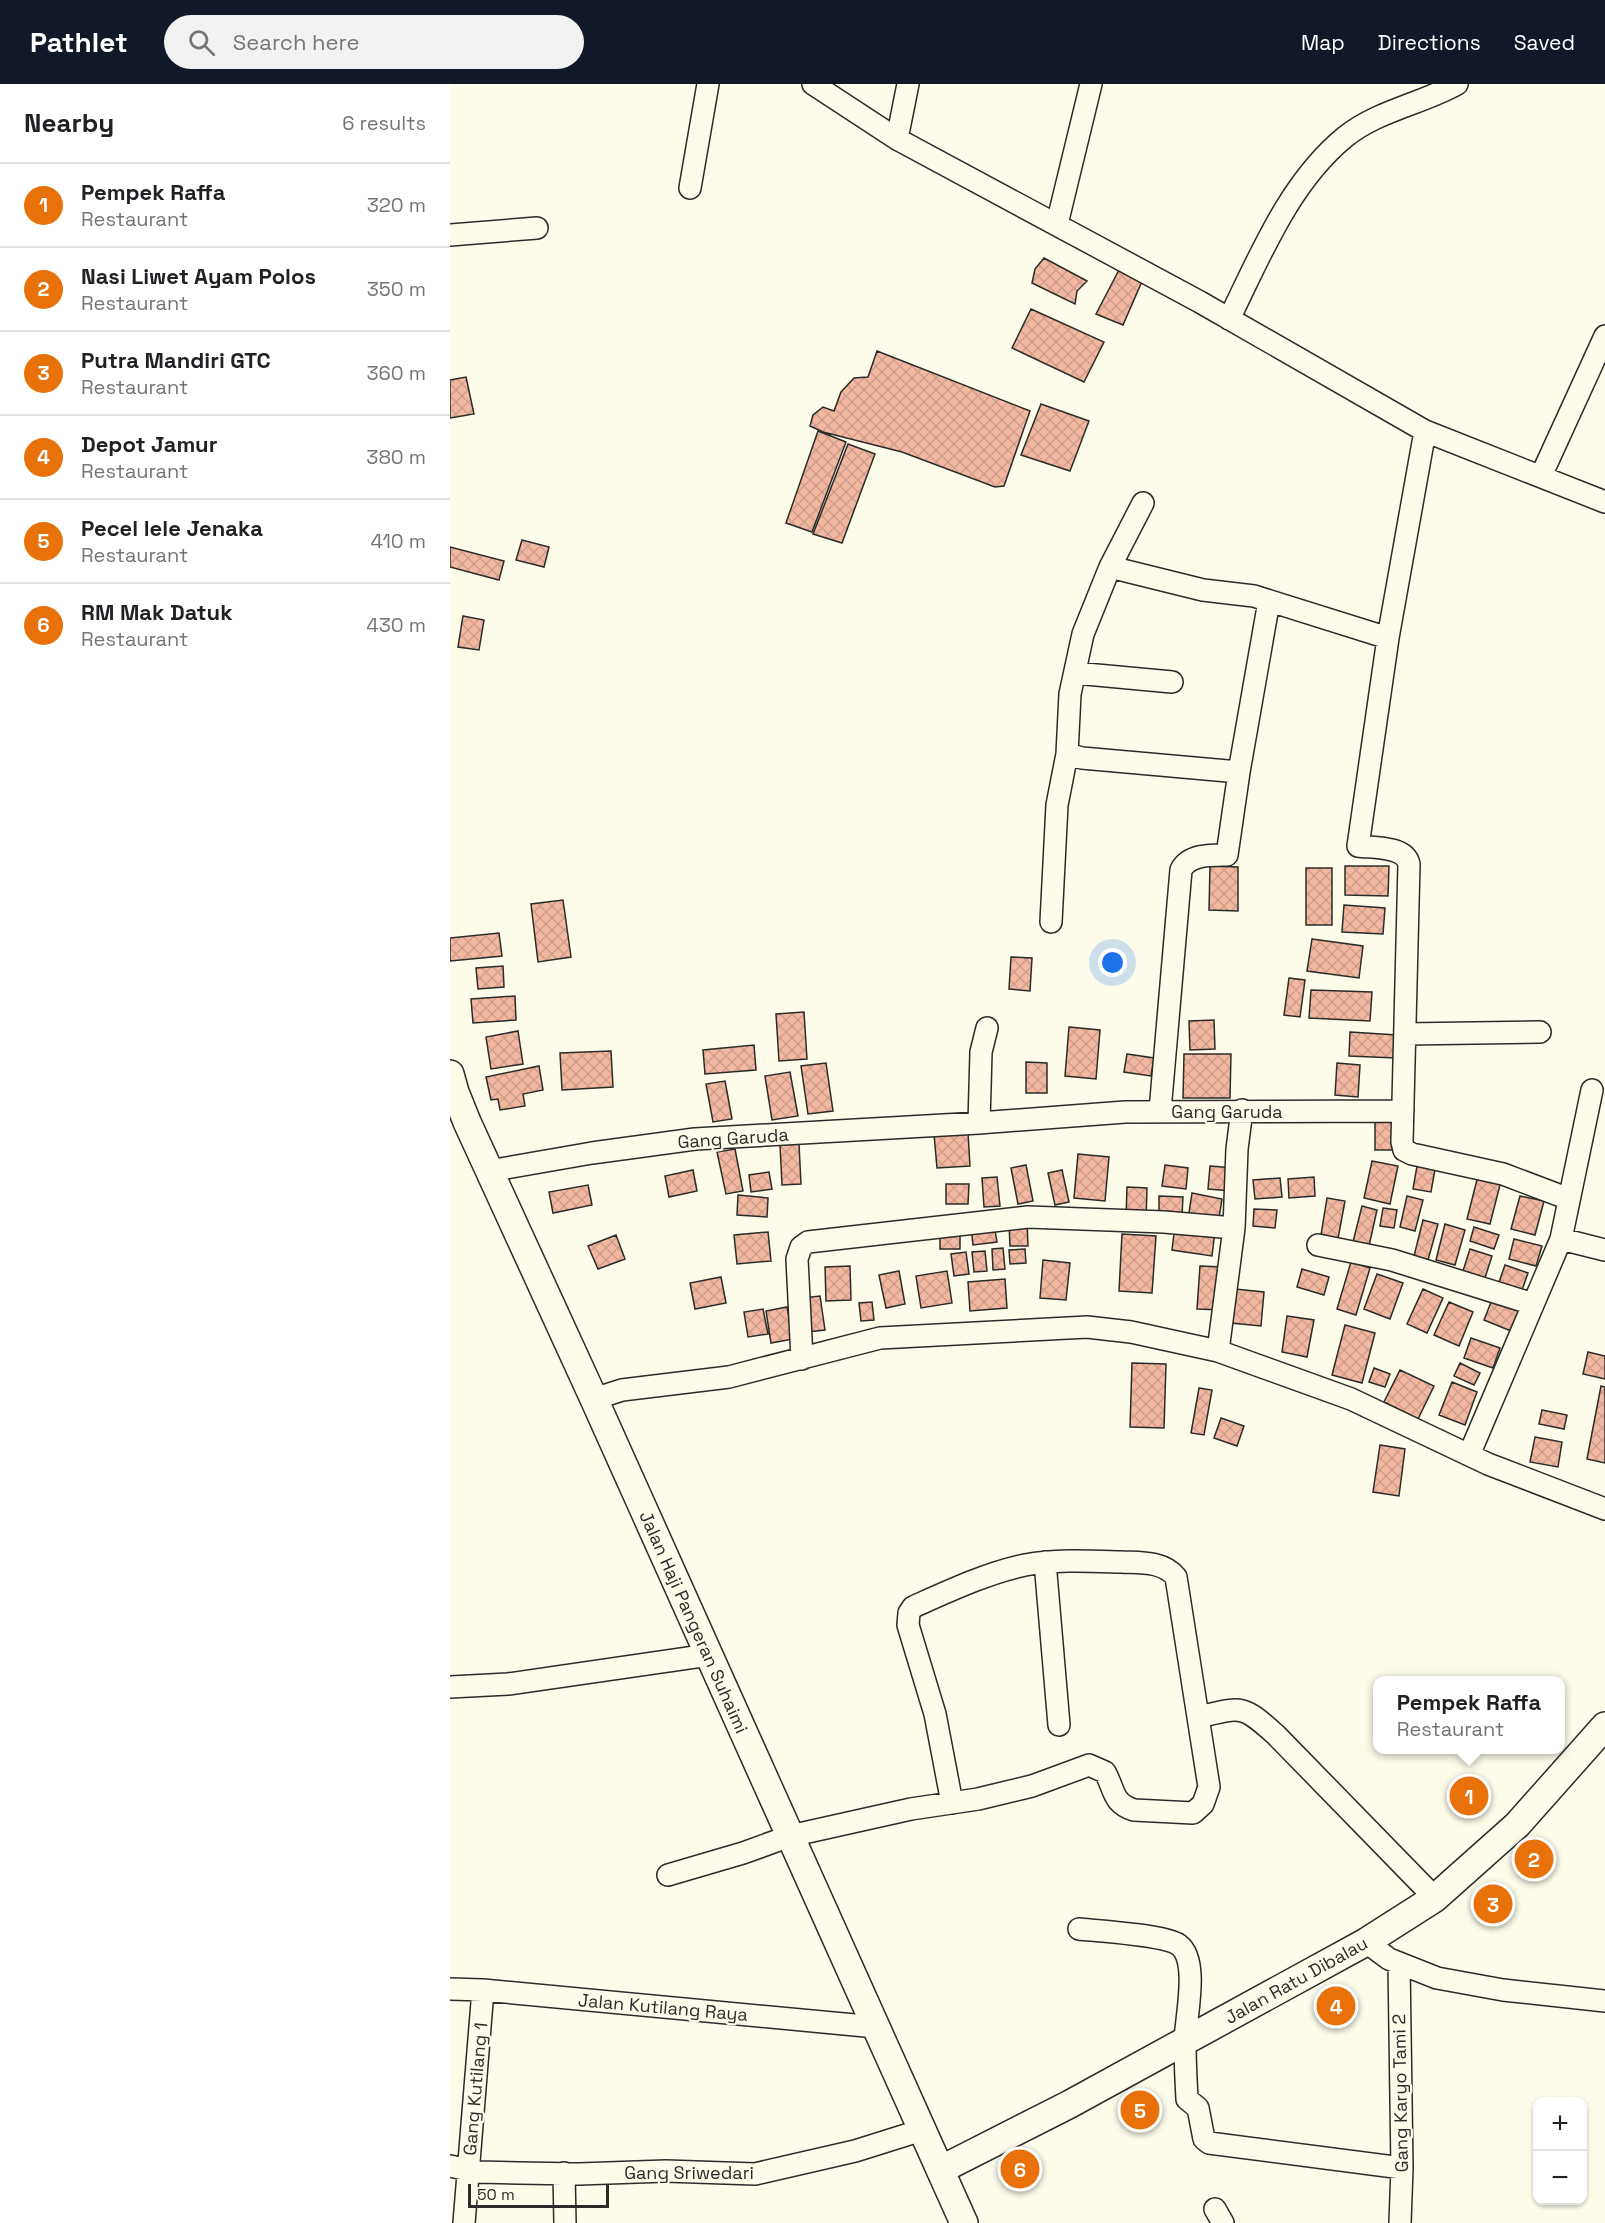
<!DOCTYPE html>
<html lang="en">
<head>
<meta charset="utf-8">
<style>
  :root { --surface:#fff; --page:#f2f2f2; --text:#202124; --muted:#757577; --line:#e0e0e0; --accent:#111827 }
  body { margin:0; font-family:"Space Grotesk",sans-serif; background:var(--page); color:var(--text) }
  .controls { position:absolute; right:18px; bottom:18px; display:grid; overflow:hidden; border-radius:12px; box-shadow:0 2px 4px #0004 }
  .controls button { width:54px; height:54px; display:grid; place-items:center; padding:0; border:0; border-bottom:2px solid var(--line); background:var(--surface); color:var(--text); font:30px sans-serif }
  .scale { position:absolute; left:18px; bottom:15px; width:141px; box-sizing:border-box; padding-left:6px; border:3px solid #2b2b2b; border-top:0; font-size:16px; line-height:21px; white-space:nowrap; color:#2b2b2b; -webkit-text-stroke:4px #fdfbea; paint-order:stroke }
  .you { position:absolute; left:663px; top:879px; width:21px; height:21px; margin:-15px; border:4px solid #fff; border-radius:50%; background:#1a73e8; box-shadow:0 0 0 9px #1a73e833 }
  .badge { display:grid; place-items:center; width:39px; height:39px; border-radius:50%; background:var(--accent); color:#fff; font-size:20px; font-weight:700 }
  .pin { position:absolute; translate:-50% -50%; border:3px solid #fff; box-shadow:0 2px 6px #0006 }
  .popup { position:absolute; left:923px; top:1592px; width:192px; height:78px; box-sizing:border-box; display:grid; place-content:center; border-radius:12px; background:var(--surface); filter:drop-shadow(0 2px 4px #0005); font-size:20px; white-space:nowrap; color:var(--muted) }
  .popup b { font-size:22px; color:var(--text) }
  .popup::after { content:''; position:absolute; left:50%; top:100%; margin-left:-12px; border:12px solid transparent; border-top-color:var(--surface) }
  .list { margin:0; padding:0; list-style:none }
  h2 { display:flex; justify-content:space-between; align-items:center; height:78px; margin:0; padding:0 24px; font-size:26px }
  h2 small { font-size:20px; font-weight:400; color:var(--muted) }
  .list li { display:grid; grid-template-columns:39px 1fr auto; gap:18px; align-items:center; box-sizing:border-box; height:84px; padding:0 24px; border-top:2px solid var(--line) }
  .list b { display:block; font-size:22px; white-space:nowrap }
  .list p { margin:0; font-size:20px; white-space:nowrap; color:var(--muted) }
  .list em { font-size:20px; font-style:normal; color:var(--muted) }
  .icon { flex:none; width:33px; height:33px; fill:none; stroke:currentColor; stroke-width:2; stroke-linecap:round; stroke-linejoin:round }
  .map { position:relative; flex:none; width:1155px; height:2139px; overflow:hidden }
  header { display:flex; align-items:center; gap:36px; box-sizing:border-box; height:84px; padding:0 30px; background:var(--accent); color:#fff }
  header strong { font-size:28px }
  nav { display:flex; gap:33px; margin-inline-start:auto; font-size:21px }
  .search { width:420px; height:54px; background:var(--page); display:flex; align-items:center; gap:15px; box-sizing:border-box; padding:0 21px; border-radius:33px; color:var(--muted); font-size:22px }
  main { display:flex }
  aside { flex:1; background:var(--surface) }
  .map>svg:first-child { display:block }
</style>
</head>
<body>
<header>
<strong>Pathlet</strong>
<div class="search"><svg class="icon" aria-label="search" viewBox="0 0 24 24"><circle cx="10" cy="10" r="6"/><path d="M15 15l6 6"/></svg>Search here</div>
<nav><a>Map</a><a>Directions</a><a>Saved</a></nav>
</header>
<main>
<aside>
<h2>Nearby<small>6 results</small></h2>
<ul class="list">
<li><span class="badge" style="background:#e8710a">1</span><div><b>Pempek Raffa</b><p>Restaurant</p></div><em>320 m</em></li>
<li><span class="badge" style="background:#e8710a">2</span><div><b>Nasi Liwet Ayam Polos</b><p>Restaurant</p></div><em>350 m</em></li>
<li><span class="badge" style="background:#e8710a">3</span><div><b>Putra Mandiri GTC</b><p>Restaurant</p></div><em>360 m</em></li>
<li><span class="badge" style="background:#e8710a">4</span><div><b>Depot Jamur</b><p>Restaurant</p></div><em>380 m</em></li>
<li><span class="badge" style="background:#e8710a">5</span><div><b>Pecel lele Jenaka</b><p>Restaurant</p></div><em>410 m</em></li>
<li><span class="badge" style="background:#e8710a">6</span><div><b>RM Mak Datuk</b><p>Restaurant</p></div><em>430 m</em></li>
</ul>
</aside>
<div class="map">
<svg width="1155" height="2139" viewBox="0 0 1155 2139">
  <defs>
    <pattern id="building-cross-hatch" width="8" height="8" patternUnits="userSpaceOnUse" patternTransform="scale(1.5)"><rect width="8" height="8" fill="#f2b8a0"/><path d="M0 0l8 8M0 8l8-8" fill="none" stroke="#d09e8a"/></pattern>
  </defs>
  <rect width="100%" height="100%" fill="#fdfbea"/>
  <path fill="url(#building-cross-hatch)" stroke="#2b2b2b" stroke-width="1.5" d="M594,174L637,197L627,207L625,220L582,199L585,185Z
    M670,184L693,195L673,241L646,230Z
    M581,225L654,258L634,298L562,264Z
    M427,267L580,327L554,402L545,403L452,368L373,348L360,342L363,331L373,323L384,327L391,308L404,294L418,293Z
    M16,293L24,330L0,334V296Z
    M591,320L639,337L620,387L571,371Z
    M368,347L396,358L362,448L336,439Z
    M398,360L425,370L392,459L363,450Z
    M72,456L99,463L94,483L66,476Z
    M0,463L54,477L49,496L0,483Z
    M13,532L34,536L29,566L8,563Z
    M760,782L788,783V827L759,826Z
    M895,782H939L938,812L895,811Z
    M856,784H882V841H856Z
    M113,816L121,873L88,878L81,820Z
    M894,821L935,824L933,850L892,848Z
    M49,849L52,872L0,877V854Z
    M862,855L913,862L909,894L857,887Z
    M561,873L582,874L580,907L559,905Z
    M53,882L54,903L28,905L26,884Z
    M839,894L855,896L850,933L834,931Z
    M861,906L922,908L920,937L859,934Z
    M65,912L66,936L23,939L21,915Z
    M354,928L357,975L329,977L326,930Z
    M764,936L765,965L740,966L739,937Z
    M619,943L650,946L646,995L615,992Z
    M68,947L73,980L41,985L36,953Z
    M900,948L947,951L946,974L899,972Z
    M304,961L306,986L255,990L253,966Z
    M161,967L163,1003L112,1006L110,969Z
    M677,970L704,974L701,992L674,988Z
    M734,970H781L780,1014H733Z
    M576,978L597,979V1009H576Z
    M376,979L383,1027L358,1030L351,982Z
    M887,979L910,981L908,1013L885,1011Z
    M89,982L93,1006L73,1010L75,1022L50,1026L48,1015L41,1016L36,993Z
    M340,988L348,1032L322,1036L315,992Z
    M275,997L282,1035L263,1038L256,1000Z
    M925,1035H945V1066H925Z
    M518,1048L520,1082L487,1084L484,1050Z
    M349,1060L351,1100L332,1101L330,1061Z
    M285,1065L293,1107L276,1110L267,1068Z
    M628,1070L659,1073L655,1117L624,1114Z
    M922,1077L948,1082L940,1120L914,1114Z
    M576,1081L583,1117L568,1120L561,1084Z
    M715,1081L738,1084L736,1105L712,1102Z
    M760,1082L784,1084L782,1107L758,1105Z
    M967,1082L985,1085L981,1108L963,1105Z
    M243,1086L247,1107L219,1113L215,1092Z
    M612,1086L619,1118L605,1121L598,1089Z
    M319,1088L322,1105L301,1108L299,1091Z
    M1029,1088L1052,1093L1040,1140L1017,1135Z
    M547,1093L550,1122L534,1123L532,1094Z
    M864,1093L865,1112L839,1114L838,1095Z
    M830,1094L832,1113L805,1115L803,1096Z
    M496,1100H519L518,1120H496Z
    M138,1101L142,1121L103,1129L99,1108Z
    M677,1103L697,1104L696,1136L676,1135Z
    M742,1109L772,1115L769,1134L739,1129Z
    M288,1111L318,1114L317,1133L287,1131Z
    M709,1112L733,1113L732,1132L709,1131Z
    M957,1112L973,1116L965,1147L950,1143Z
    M1070,1112L1094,1117L1085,1151L1061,1145Z
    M877,1114L895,1117L887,1160L870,1157Z
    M912,1122L927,1126L919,1162L903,1158Z
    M933,1124L947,1126L944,1144L930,1142Z
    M804,1125L827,1126L825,1144L803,1142Z
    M973,1136L988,1140L978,1176L964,1172Z
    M577,1138L578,1162H560L559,1139Z
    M544,1140L547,1158L523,1161L521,1143Z
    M995,1140L1015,1146L1005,1181L986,1176Z
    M725,1141L765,1147L762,1172L722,1166Z
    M1024,1143L1049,1151L1044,1165L1020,1157Z
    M490,1147H510V1165H490Z
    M318,1148L321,1177L287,1180L284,1151Z
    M672,1150L706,1152L702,1209L669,1207Z
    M166,1151L175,1175L148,1185L138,1162Z
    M1064,1155L1092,1162L1086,1182L1059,1175Z
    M553,1164L555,1185L543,1186L542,1165Z
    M575,1165L576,1179L560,1180L559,1166Z
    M1020,1165L1042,1172L1034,1197L1012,1190Z
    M535,1167L537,1187L524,1188L522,1168Z
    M516,1168L519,1190L504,1192L501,1170Z
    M593,1176L620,1179L616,1216L590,1214Z
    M901,1178L920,1184L906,1231L887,1225Z
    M1055,1181L1078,1189L1071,1209L1048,1201Z
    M400,1182L401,1216L376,1217L375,1183Z
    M750,1182L773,1183L771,1226L747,1225Z
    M852,1185L879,1193L874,1211L847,1203Z
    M449,1187L455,1220L436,1224L429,1191Z
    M497,1187L502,1219L471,1224L466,1192Z
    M927,1190L953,1199L940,1235L914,1225Z
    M271,1193L276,1219L245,1225L240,1199Z
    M555,1195L557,1224L520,1227L518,1198Z
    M785,1205L814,1208L811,1242L781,1239Z
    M973,1205L993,1214L977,1249L957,1240Z
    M370,1212L375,1246L357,1248L353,1214Z
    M1043,1213L1075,1226L1066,1249L1034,1236Z
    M422,1218L424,1236L411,1237L409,1219Z
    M999,1218L1023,1228L1009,1262L984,1251Z
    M337,1223L343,1255L321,1259L316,1227Z
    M313,1225L318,1250L298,1253L294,1228Z
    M837,1232L864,1236L857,1273L832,1268Z
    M895,1241L925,1249L912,1299L882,1291Z
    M1021,1254L1050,1264L1043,1284L1014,1274Z
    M1138,1268L1155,1272V1295L1133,1290Z
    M682,1279L716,1280L714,1344L680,1343Z
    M1010,1279L1030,1289L1024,1301L1004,1292Z
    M924,1284L940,1290L935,1303L919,1298Z
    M950,1286L984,1302L968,1335L934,1318Z
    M1002,1298L1027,1308L1015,1341L989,1331Z
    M1151,1302L1155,1303V1379L1137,1375Z
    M749,1304L762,1306L754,1351L741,1349Z
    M1092,1326L1117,1331L1114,1345L1089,1340Z
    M771,1334L794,1342L787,1362L764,1354Z
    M1085,1353L1112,1358L1108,1383L1080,1378Z
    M930,1361L955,1365L949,1412L923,1408Z"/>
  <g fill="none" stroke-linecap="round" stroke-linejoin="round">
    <defs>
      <path id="minor" d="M363,0L447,55L750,218L975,347L1155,418
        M447,55L458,0
        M240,104L258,0
        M607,140L641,0
        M0,151L87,144
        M779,235C810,172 839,99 895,53C927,27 971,20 1007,0
        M975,347L938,554L908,762C924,764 955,762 959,780L952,1058L954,1066L962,1070L1053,1090L1119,1115
        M1091,392L1155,252
        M660,483L693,419
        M625,589L722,598
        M617,670L632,674L789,688
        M601,838L607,721L617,670L620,610L633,550L660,483L753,506L804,512L938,554
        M955,950L1090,948
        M710,1027L731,786C739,770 762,771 777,771L789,688L819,517
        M529,1039L531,968L537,944
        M39,1087L142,1069L245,1055L529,1039L675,1028L953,1027
        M1111,1155L1142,1006
        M868,1161L942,1176L1083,1220
        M768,1267L784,1144L787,1065L792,1026
        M352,1275L347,1175L351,1163L358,1158L578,1133L714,1138L784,1144
        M144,1315L172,1306L279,1293L430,1254L637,1243L681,1248L768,1267L901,1315L1038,1380L1155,1425
        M1019,1371L1111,1155L1155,1166
        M595,1478L609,1641
        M0,1603L58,1600L259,1571
        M502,1719L485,1630L458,1541L459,1529L463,1523C499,1507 537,1489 575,1481C607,1475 640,1477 671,1478C691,1479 713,1477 726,1493L748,1633C792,1623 792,1620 826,1651L985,1814
        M218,1791L293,1769L340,1752L461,1725L528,1715L582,1702L639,1681L655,1688C665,1706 662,1719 684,1726L743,1729L753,1720L759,1703L748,1633
        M629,1845C649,1847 715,1851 729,1861C750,1877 735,1936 735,1959C735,1978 736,1996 737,2015L748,2024L754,2055L759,2059L952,2084
        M916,1858L939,1875L987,1894L1053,1906L1155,1917
        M949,1879L952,2084L950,2139
        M0,1905L33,1906L426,1943
        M0,2082L28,2088L68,2089L129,2090L216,2087L305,2090L405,2067L472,2046
        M114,2089L115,2139
        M765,2125L773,2139
        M14,2139L33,1906"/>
      <path id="major" d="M0,990L5,1008L17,1038L144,1315L514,2139
        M490,2086L620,2020L735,1957L916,1858L985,1814L1067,1741L1155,1642"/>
    </defs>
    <use href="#minor" stroke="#2b2b2b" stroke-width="24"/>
    <use href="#major" stroke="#2b2b2b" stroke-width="30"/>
    <use href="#minor" stroke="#fdfbea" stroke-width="21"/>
    <use href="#major" stroke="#fdfbea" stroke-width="27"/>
  </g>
  <g text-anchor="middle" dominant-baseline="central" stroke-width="4.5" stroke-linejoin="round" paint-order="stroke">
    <g font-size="18" fill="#2b2b2b" stroke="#fdfbea">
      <text x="777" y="1027">Gang Garuda</text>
      <text transform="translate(283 1054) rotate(-4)">Gang Garuda</text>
      <text transform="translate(244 1538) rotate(66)">Jalan Haji Pangeran Suhaimi</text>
      <text transform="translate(846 1896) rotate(-29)">Jalan Ratu Dibalau</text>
      <text transform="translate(213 1923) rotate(5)">Jalan Kutilang Raya</text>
      <text transform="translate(25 2005) rotate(-85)">Gang Kutilang 1</text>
      <text transform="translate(950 2009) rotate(-91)">Gang Karyo Tami 2</text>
      <text x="239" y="2088">Gang Sriwedari</text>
    </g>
  </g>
</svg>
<div class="controls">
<button>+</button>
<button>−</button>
</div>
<div class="scale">50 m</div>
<div class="you"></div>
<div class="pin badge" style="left:1019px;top:1712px;background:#e8710a">1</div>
<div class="popup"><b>Pempek Raffa</b>Restaurant</div>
<div class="pin badge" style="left:1084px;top:1775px;background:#e8710a">2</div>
<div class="pin badge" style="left:1043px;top:1820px;background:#e8710a">3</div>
<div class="pin badge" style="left:886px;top:1922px;background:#e8710a">4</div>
<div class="pin badge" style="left:690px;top:2026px;background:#e8710a">5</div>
<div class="pin badge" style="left:570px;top:2085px;background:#e8710a">6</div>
</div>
</main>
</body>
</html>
